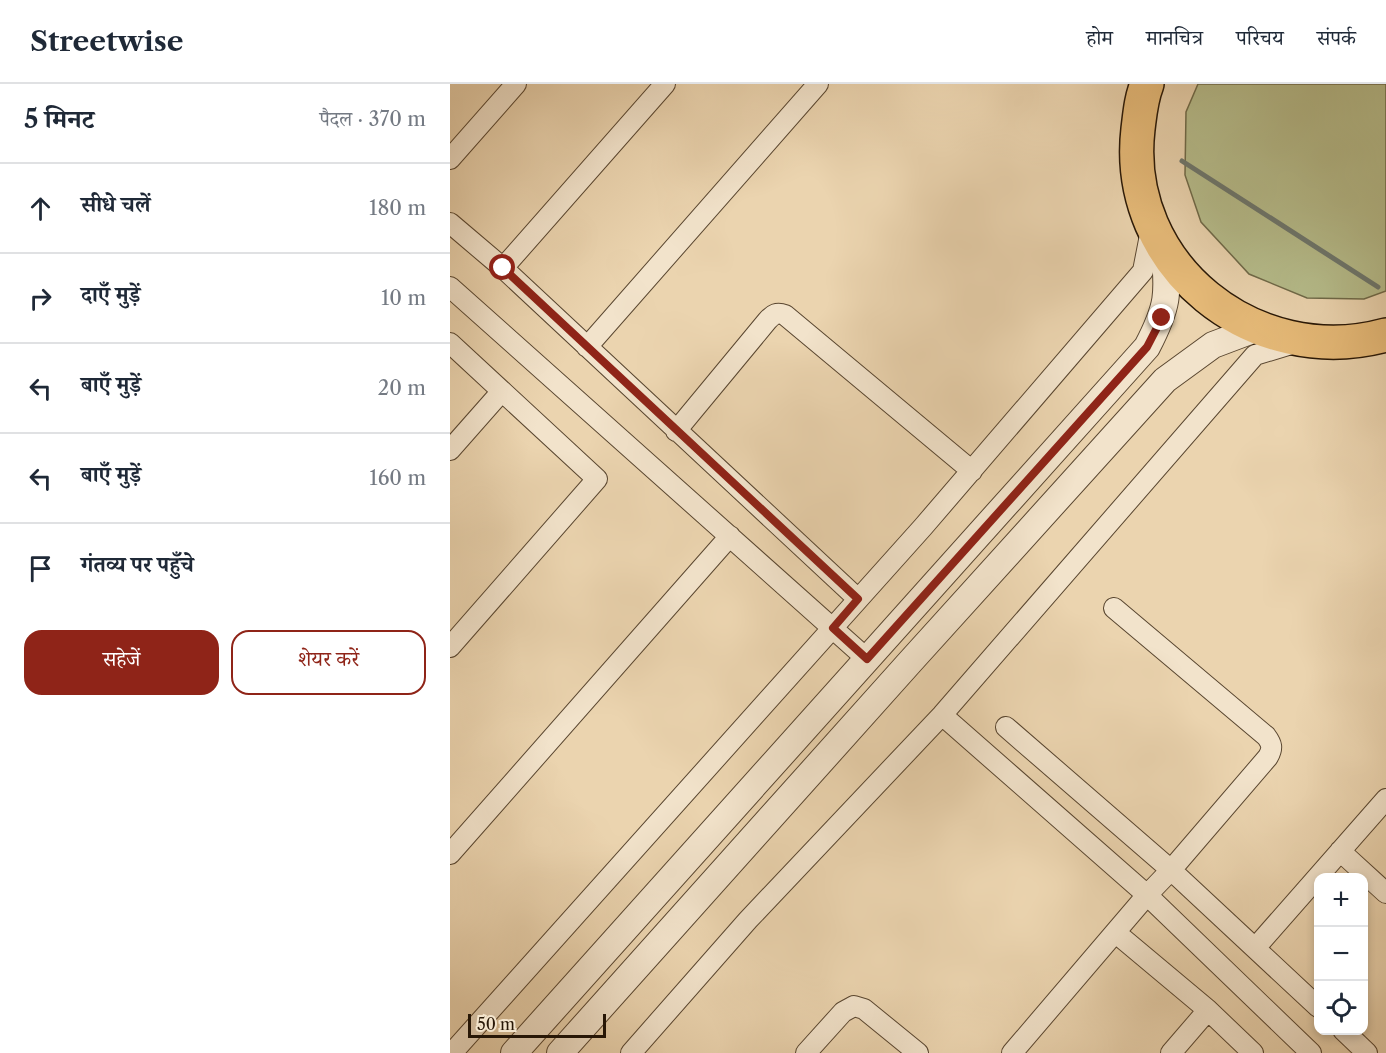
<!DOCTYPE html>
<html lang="hi">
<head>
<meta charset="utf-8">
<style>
  :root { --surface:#fff; --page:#f2f2f3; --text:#1f2937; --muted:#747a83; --line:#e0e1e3; --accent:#8f2418 }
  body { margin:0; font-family:"Libre Caslon Text","Noto Serif Devanagari",serif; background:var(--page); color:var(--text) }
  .controls { position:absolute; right:18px; bottom:18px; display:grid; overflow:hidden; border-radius:12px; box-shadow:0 3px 9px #0003 }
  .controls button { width:54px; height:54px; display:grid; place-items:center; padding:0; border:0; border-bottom:2px solid var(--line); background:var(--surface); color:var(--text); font:30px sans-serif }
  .scale { position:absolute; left:18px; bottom:15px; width:138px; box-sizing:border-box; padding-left:6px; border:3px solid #281706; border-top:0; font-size:16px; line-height:21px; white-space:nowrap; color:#281706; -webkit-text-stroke:4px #f2e3cb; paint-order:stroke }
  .stop { position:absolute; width:18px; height:18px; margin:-14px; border:4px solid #8f2418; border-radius:50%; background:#fff }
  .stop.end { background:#8f2418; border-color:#fff; box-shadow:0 2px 6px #0008 }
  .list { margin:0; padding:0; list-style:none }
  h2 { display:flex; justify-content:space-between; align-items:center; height:78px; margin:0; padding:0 24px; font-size:26px }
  h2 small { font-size:20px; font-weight:400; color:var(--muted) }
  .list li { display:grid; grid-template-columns:39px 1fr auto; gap:18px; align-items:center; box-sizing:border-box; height:90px; padding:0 24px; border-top:2px solid var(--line) }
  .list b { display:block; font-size:22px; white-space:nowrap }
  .list em { font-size:20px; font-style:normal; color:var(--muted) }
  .actions { display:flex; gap:12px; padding:18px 24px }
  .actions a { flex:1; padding:14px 0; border:2px solid var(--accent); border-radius:18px; text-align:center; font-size:21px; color:var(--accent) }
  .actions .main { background:var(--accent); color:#fff }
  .icon { flex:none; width:33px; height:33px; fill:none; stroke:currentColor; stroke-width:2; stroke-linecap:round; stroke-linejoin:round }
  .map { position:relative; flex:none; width:936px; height:969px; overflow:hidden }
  header { display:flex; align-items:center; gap:36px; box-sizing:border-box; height:84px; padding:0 30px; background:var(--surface); border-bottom:2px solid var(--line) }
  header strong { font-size:28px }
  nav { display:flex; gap:33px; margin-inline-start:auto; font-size:21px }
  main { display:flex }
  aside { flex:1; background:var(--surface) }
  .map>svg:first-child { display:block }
</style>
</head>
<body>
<header>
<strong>Streetwise</strong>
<nav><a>होम</a><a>मानचित्र</a><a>परिचय</a><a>संपर्क</a></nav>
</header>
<main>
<aside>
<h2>5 मिनट<small>पैदल · 370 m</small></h2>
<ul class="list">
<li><svg class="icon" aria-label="ahead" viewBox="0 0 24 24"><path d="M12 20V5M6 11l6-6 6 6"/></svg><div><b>सीधे चलें</b></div><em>180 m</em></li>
<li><svg class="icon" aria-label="right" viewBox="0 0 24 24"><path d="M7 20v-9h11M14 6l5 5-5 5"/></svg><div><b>दाएँ मुड़ें</b></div><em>10 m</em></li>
<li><svg class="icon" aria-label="left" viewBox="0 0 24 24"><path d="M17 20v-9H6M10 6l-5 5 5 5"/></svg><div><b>बाएँ मुड़ें</b></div><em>20 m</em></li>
<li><svg class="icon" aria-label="left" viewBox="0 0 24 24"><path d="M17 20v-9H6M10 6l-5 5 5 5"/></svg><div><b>बाएँ मुड़ें</b></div><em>160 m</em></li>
<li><svg class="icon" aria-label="arrive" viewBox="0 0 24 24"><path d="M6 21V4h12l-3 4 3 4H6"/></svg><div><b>गंतव्य पर पहुँचे</b></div></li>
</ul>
<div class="actions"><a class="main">सहेजें</a><a>शेयर करें</a></div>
</aside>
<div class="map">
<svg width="936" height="969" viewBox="0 0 936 969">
  <rect width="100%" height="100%" fill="#ebd4af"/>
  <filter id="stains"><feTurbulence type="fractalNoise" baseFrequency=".00333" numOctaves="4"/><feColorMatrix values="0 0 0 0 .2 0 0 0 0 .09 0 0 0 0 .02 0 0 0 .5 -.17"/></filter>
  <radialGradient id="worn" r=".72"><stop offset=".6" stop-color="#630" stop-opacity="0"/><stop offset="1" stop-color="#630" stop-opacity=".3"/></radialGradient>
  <path fill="#b6bd8c" stroke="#6f6a49" stroke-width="1.5" d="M748,0H936V207L914,215L857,214L799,190L751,138L735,91L736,28Z"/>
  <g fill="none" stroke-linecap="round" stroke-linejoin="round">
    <path stroke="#6d776e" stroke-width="5" d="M732,77L928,203"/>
    <defs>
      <path id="minor" d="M0,75L66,0
        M0,139L53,184L408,515
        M53,184L215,0
        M0,203L417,575
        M0,259L147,395L0,563
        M137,263L368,0
        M226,347L317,237C323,230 327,228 335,231L522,387
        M0,366L52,307
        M492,631L697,811L861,969
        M556,643L721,786L868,923
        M890,767L936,809
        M0,770L280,452
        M666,849L758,926L803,969
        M806,863L936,715
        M893,946L917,969
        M2,969L473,443L693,187L702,141
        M181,969L298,836L492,631L805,271L848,258
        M356,969L393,928L404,922L414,925L468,969
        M562,969L697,811L721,786L818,673C823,664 822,660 816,652L664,524
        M721,969L758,926"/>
      <path id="tertiary" d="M64,969L697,263C718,223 719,210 714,165
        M110,969L460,578L715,296L763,261L808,244"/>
      <path id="trunk" d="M697,0C691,15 690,29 688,45C672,182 805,287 936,251"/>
    </defs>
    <use href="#minor" stroke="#594630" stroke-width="22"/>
    <use href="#tertiary" stroke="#594630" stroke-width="28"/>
    <use href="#trunk" stroke="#281706" stroke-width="36"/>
    <use href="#minor" stroke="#f2e3cb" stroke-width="20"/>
    <use href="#tertiary" stroke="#f2e3cb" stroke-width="26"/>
    <use href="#trunk" stroke="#e6ba78" stroke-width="33"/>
  </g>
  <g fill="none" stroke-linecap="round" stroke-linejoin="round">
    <path stroke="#8f2418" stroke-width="8" d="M53,184L408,515L383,544L417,575L697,263L712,234"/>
  </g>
  <rect width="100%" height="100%" filter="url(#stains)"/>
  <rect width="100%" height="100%" fill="url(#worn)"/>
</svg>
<div class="controls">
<button>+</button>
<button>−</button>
<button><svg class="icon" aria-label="locate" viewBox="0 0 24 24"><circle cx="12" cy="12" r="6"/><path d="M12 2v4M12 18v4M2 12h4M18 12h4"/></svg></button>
</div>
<div class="scale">50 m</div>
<div class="stop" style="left:53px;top:184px"></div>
<div class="stop end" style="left:712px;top:234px"></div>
</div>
</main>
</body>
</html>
